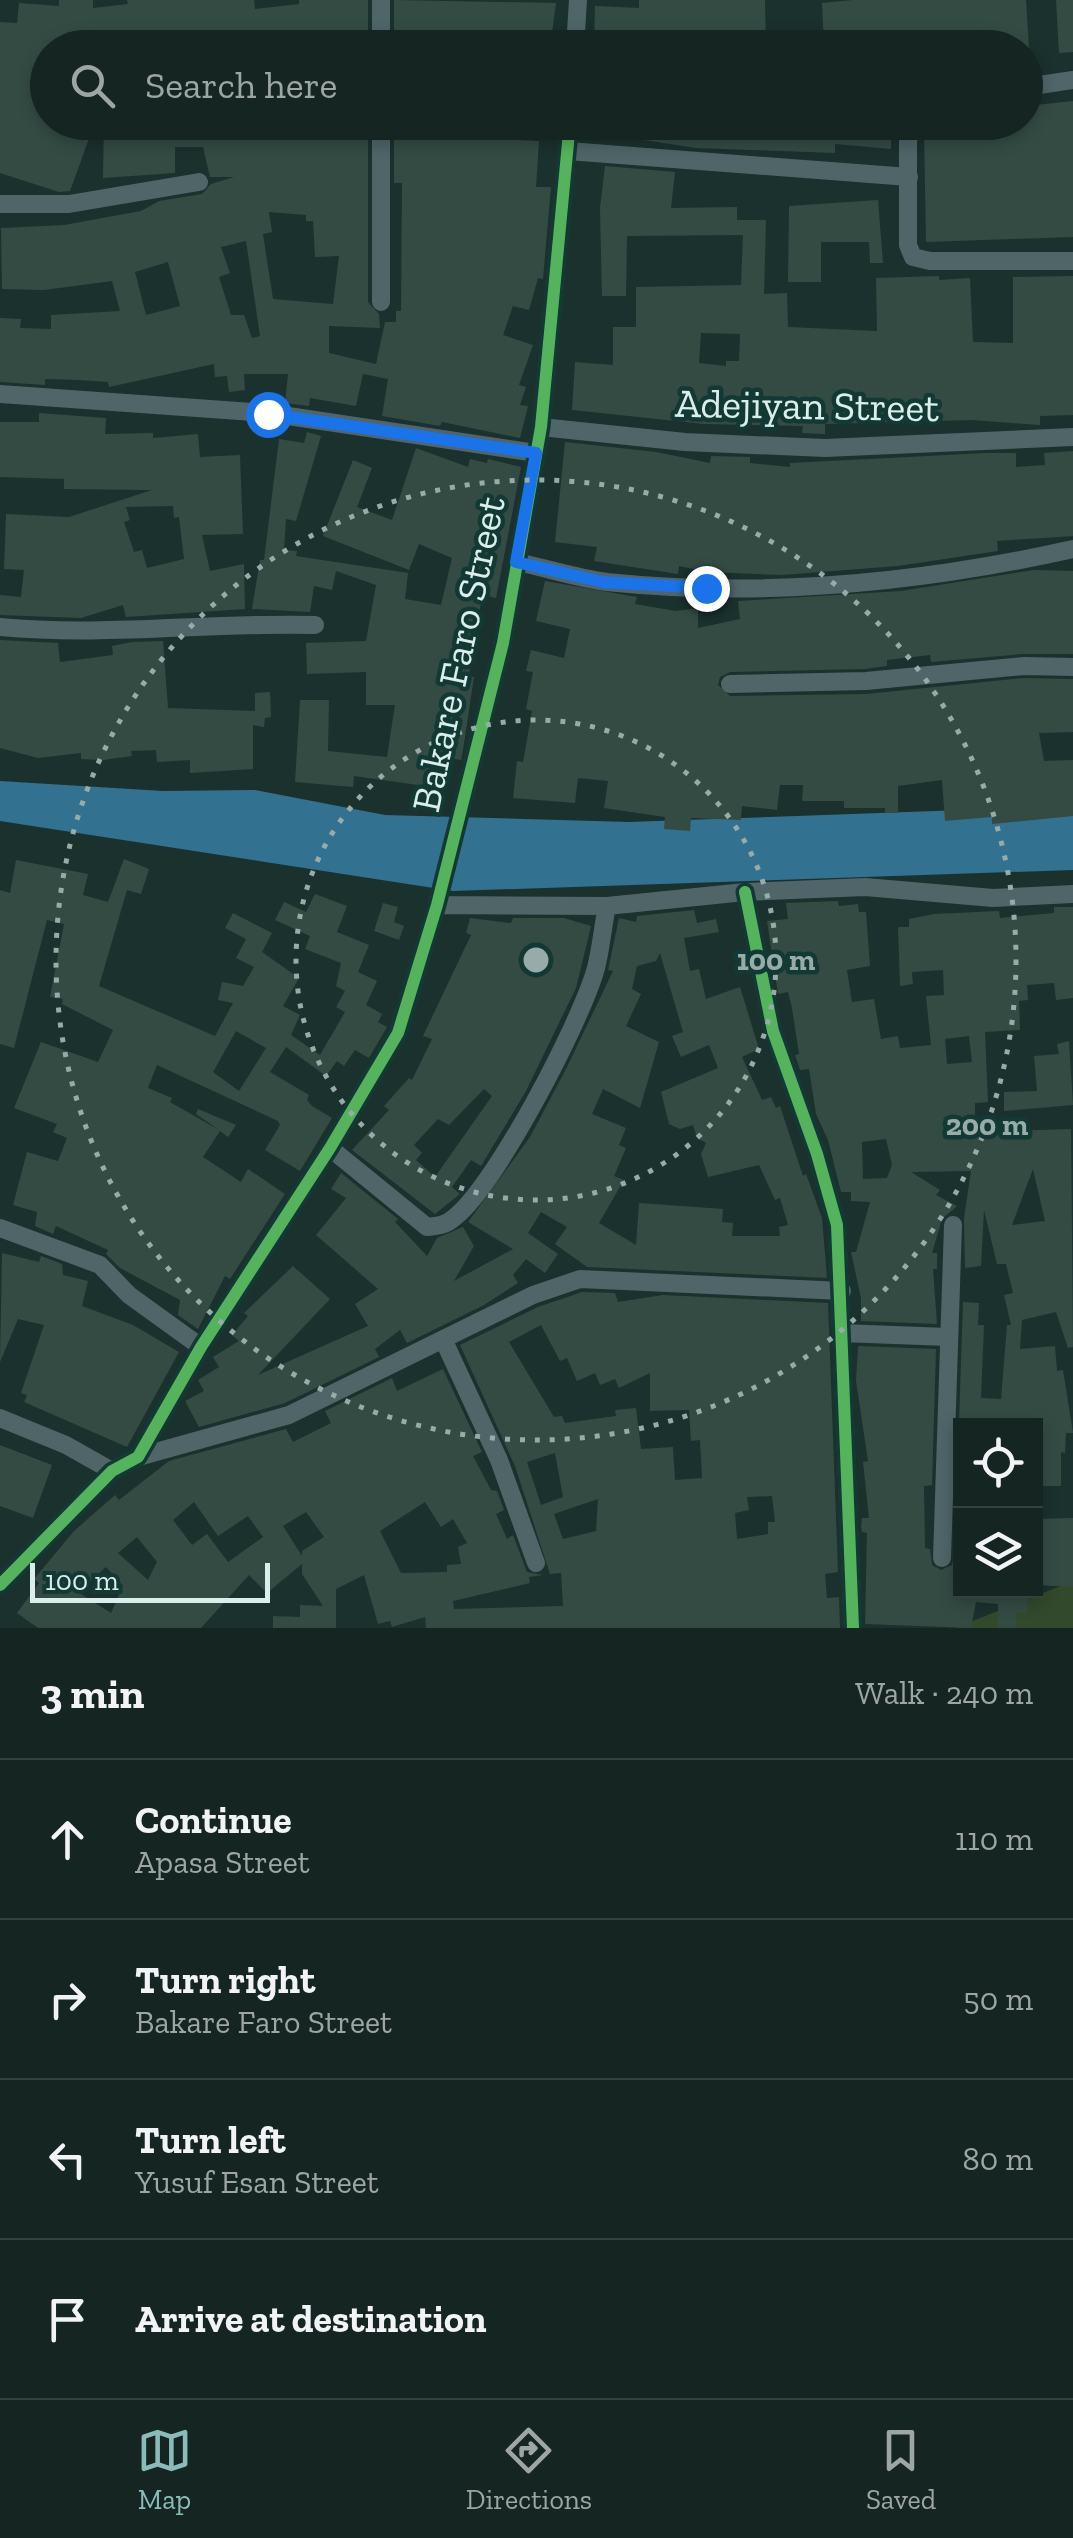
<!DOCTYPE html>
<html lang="en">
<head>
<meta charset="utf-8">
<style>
  :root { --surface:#142522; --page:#21312f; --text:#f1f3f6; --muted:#9da5a5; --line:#334240; --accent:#8bbbb9 }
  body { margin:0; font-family:"Zilla Slab",serif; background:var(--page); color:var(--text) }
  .controls { position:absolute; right:30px; bottom:30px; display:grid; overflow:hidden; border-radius:0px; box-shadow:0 5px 15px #0003 }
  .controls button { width:90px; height:90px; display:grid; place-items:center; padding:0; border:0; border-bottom:2px solid var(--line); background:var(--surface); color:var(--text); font:50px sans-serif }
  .scale { position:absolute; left:30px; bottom:25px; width:240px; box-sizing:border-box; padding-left:10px; border:5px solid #daeeeb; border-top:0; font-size:28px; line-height:35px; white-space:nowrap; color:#daeeeb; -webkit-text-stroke:8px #133934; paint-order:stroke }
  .stop { position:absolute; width:30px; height:30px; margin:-22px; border:8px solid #1a73e8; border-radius:50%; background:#fff }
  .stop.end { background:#1a73e8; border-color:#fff; box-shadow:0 2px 10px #0008 }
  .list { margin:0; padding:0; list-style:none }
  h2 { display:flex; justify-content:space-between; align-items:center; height:130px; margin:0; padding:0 40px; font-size:42px }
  h2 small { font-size:32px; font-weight:400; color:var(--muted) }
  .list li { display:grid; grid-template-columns:65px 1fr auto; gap:30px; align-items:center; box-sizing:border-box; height:160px; padding:0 40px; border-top:2px solid var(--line) }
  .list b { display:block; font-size:38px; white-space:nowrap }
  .list p { margin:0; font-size:32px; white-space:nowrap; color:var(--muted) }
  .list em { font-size:32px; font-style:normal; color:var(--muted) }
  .icon { flex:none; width:55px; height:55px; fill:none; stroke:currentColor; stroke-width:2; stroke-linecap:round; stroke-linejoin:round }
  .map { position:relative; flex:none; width:1073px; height:1628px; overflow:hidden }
  .search { position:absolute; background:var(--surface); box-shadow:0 5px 15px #0003; left:30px; right:30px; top:30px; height:110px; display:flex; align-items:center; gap:25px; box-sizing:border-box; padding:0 35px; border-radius:55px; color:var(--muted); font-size:38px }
  .sheet { height:770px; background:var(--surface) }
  nav { display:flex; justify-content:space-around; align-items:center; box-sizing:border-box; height:140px; border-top:2px solid var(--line); background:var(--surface); font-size:28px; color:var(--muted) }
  nav a { display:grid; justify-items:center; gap:5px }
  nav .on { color:var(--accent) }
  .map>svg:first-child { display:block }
</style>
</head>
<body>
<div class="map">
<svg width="1073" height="1628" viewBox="0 0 1073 1628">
  <rect width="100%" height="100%" fill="#1b312e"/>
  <path fill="#33492b" d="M1073,1581V1628H955Z"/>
  <path fill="#337191" d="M0,781L163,791L255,790L385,815L629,822L1073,806V870L453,891L0,821Z"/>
  <path fill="#344b44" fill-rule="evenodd" d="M59,0H93V8L128,4L127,0H254L255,9L299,4V0H368V48H48V122H95L70,191L59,192L0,173V22L17,23L19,3L59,6Z
    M394,0L556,3L550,48H394Z
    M639,0H765L766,48H594L595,6L639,8Z
    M853,0H1026L1029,48H824L822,3Z
    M1056,0H1073V52L1059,53Z
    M1073,101V237L926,242L924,131L936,130L935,122H1026V106Z
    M104,122H276V127L285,130L323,129V122H368V302L379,314L380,328L329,326V353L376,364L385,322H396V311H401L402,183H394V122H441V137L470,138V123L496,124V139L539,141L536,187H551L543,279L538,278L529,310L513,306L503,335L533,345L519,385L526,387L520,405L528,406L520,438L442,422L440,426L382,416L388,379L363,374L356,406L310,398L309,406L285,403L288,374H244L245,390L229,392L227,376L215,377L214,364L109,387L108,382L78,380L45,379V385L0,382V318L21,319L20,328L51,329V315L120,311L112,281L44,290L2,289L1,228L64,225L141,211L159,201L202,194L211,184L234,177H210L203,147H175V173L103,178ZM269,212L306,215V221H313L315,257L339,256L333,304L273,299L263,234L272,232ZM246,241L260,336L252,338L244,315H231L219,277L230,273L221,247ZM168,262L180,306L146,315L135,272Z
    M630,122H891V149L835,144V153L696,148L630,138Z
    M605,166L675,172L671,208L737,207V220H766L764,294L787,293L788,327L877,331L876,278L939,276V280L970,278L973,342L1013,343V277L1073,276V415L1040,416V425L972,420L825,424V434L802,433L803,426L704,424L572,410L575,362L613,365V327H636V287L741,285L743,235L627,236L626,296H602L600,208ZM701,333L740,334L739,361H726V366L699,363Z
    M878,200L883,263H870L869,242H821V282H788L789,206Z
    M39,413L106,418L105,434L153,433V438L198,434L200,457L240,455L243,534L202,535L210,571L244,564L245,609L126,617L123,605L81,618L0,615V595L21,597L24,570L4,569L6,514L69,517L152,490L64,489V479L0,477V422H39ZM173,506L174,518L179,517L184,559L147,568L142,550L134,552L124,522L130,520L126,507Z
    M307,432L321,436L296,521L286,519L284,550L297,551L296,556L408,573L405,599L441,605L452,558L419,544L409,570L323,536L353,460L372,468L357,507L392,520L416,448L468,467L470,459L487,463L488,459L521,467L496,598L483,595L474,635L469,676L474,677L463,750L461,760L449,758L441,802L416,797L418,785L354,776L353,787L295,782L300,700H329L328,751L387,757L395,705H366V672L307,674L306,643L366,641L376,585L336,571L332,590L314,586L310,612L252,609L260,560H264L279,439L304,443Z
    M565,442L656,452L710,463L711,456L750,457V463L790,467V463L986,453H1016V467L1045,465L1044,453L1073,451V536L997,541L998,551L898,566L782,575L708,572L679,566L678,574L594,561L597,547L555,542Z
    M1034,570L1073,571V654H1023L931,662L930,655L887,660V666L865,669L730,672L720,677L718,685L730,696L866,694L1024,678L1073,679V732L1039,733L1044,761L1073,760V816L992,824V817L945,821L942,780L898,786V813H885V808H844V801H802L803,785H780L777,810L742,806L741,820L691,818L690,831L664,829L665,817L604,808L608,781L578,778L575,803L513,798L517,761L523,762L532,711L526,709L533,672L526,671L531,650L564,658L570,629L536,621L545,581L637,597L635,604L676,611L698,608V628L740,619L738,601L901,591Z
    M0,640L58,643L60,662L113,655L112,646L132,642L163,641L168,708L255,711V693L270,692L271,717L265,718L264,727L253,725V769L190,773V760L157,762L156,750L131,751L132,756L103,760L81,759V753L38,758L0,748Z
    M124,859L149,869L141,894L127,890L99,986L215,1036L233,1003L218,1000L222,982L243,986L254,967L236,958L246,939L225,928L233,913L272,933L262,952L299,978L283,1006L300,1015L291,1035L320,1055L345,1012L336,1007L345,991L336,986L341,963L305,949L310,936L275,920L284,902L306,912L315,894L347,906L337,932L369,945L358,972L377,981L366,1005L382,1014L378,1022L387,1027L369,1058L355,1050L344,1066L337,1061L326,1076L286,1047L270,1072L309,1095L307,1100L312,1106L332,1118L300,1171L265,1150L280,1125L278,1121L157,1065L148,1088L172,1098L170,1102L219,1130L196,1114L198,1109L236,1125L228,1137L220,1131L203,1157L241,1182L248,1169L285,1194L230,1279L225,1276L198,1329L178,1315L180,1300L120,1268L106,1254L108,1250L56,1226L53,1234L35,1226L37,1212L13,1205L27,1152L58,1161L67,1138L53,1132L57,1124L14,1108L41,1042L98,1062L113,1030L62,1004L63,999L50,997L64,924L47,920L14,1048L0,1044V890L10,893L16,860L88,874L83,895L108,902ZM236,1031L266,1048L239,1091L213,1072Z
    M838,901L839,906L858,904L859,912H866L870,966L847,970L852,1002L874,999L881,1039L898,1036L900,1048L931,1045L926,996L944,995L943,970L912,972L913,984L900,986L898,927H909V919L934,914L999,911L1000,918L1054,913V907H1073V998L1056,1000L1054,983L1027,985L1028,1000L1019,1001L1020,1030L985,1032L988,1102L975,1103V1132L1071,1129L1073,1347L1068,1348L1056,1312L1022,1320L1020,1349L1055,1346L1057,1371L1063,1370L1073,1433H1066L1065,1453L1061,1452V1486H1036V1426H960V1483H957L963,1302L979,1303L978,1325H984L981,1398L1001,1399L1007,1325H1011L1004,1295L1013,1293L1006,1264H997L984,1210L981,1266L965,1268L964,1218L971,1171L911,1172L940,1190L936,1195L957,1206L942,1219L932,1253H937V1269H933L937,1324L861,1321V1298L851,1252H856L870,1202L851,1201V1192H841L828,1140L816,1114L809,1069L800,1070L795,1055L799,1054L792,1008L788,992L778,994L767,921L788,919L786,903ZM969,1036L972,1062L947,1064L945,1039ZM886,1139L892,1165L887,1178L863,1179L862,1142ZM1033,1169L1045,1221L1012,1225Z
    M383,903L398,907L394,922L404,926L399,940L374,931Z
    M694,910L697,923L716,919L719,932L684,938L690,971L699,969L706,999L740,987L759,1049L742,1057L762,1100L771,1097L776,1108L780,1106L803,1176L806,1174L822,1218L827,1278L587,1267L555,1244L567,1227L541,1212L528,1233L558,1254L545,1273L526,1259L513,1275L518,1283L484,1305L407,1343L400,1330L375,1349L379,1357L285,1403L199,1427L185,1401L204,1391L198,1380L219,1367L213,1357L239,1341L232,1335L248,1316L244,1313L293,1266L330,1299L258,1375L368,1326L355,1304L378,1289L316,1235L346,1198L331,1189L341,1173L398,1219L395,1222L427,1256L437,1238L463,1227L474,1246L454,1281L513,1249L468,1222L530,1137L567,1067L613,971L608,970L619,918L636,922L637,916ZM660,953L683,1032L672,1036L681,1057L709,1045L718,1068L661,1092L669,1124L680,1129L693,1125L697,1138L706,1143L701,1154L708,1177L759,1165L775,1200L780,1198L788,1225L779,1227L780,1236H732L733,1223L722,1222L723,1209L639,1203L636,1245L599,1223L624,1180L614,1176L626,1148L619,1145L626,1128L592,1114L603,1089L640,1108L659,1042L626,1026L641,994L632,989L637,966L656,961Z
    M470,918L511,923L513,918H564L591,926L576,988L526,1091L481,1166L471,1160L452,1187L460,1194L435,1214L352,1150L389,1110L384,1106L409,1078L412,1080L432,1039L423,1036L471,935L466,933ZM484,1089L492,1096L435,1177L416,1160L422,1153L414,1145L438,1119L449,1125Z
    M1069,1041L1073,1105L1004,1111V1092L1037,1091L1034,1056L1059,1054L1057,1044Z
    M2,1253L39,1262L41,1256L62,1264L63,1275L88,1281L82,1306L133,1325L179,1352L127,1447L24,1402L27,1395L21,1393L44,1325L18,1319L0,1362Z
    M582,1292L615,1293L618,1302L663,1295L828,1303L838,1572L825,1574L827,1598L839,1597L840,1628H426L425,1617L392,1627L390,1621L378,1624L364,1575L336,1589V1628H273V1616L300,1617V1605L323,1606L302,1574V1564L267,1593L249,1575L201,1628H38L17,1613L39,1583L34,1579L74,1531L115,1495L119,1500L169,1461L286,1429L293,1442L331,1423L325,1411L392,1378L397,1391L443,1369L482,1452L473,1456L491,1490L497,1491L504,1510L496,1514L507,1539L513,1535L527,1572L543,1575L529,1577L530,1583L453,1601L454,1609L563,1606L561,1573L550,1574L515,1466L460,1345L538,1307ZM541,1325L560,1361L567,1358L577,1381L595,1373L600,1385L615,1379L619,1388L650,1373V1411L689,1410L691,1441L700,1440L702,1478L675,1480L673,1447L641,1449L636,1408L615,1410L616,1416L565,1423L562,1416L554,1417L509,1342ZM555,1453L563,1497L541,1505L527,1462ZM772,1496L775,1522H768V1534L737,1539L735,1513L749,1510L747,1497ZM598,1499L596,1531L563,1539L554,1514ZM194,1502L218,1536L248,1516L263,1537L228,1562L207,1534L192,1545L173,1520ZM425,1502L441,1527L453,1519L467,1543L458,1547L461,1564L447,1565V1572L401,1573L380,1531ZM306,1512L324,1537L302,1551V1556L283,1526ZM137,1537L157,1562L148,1580L118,1553ZM106,1567L123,1586L111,1613L78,1592Z
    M858,1346L936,1349L932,1485L924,1486L925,1548L930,1549L932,1565L941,1570L952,1565L955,1551H960V1590L1029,1594L1026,1614L1016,1612V1628H998V1604L976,1602L971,1628L865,1624L867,1533L862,1532L861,1526L862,1518H869L863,1462L868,1461L856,1381Z
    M0,1445L52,1465L33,1518L0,1506Z
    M1073,1518V1587L1037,1585L1036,1519Z"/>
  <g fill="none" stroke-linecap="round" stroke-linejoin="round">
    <path stroke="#4f6568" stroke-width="18" d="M381,0V48
      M575,48L578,0
      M1026,87L1073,80
      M912,122L908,142V245L913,257L930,261H1073
      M568,151L909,177
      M0,204H69L199,182
      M381,302V122
      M0,394L268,413L536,453
      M541,427L685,442L825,448L1073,437
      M517,562C546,568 577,578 607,582C762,598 921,583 1073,549
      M0,627C105,637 209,622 315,625
      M730,684L866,681L1024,666L1073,667
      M745,892L773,1031L817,1154L837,1225L853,1628
      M437,905L607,906L745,892L865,887L993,898L1073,894
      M330,1148L427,1227C439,1226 446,1225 455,1217C497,1183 581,1022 596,968C601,948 603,926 607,906
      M0,1228L100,1265L129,1295L201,1347
      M841,1333L948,1337
      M444,1341L499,1460L536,1563
      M0,1418L66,1445L112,1471
      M138,1457L289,1415L533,1295L580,1279L842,1291
      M942,1558L953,1225
      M0,1585L112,1471L138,1457L201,1347L330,1148L398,1033L437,905L503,643L541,427L570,122"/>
    <defs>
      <path id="cycleway" d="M745,892L773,1031L817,1154L837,1225L853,1628
        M0,1585L112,1471L138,1457L201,1347L330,1148L398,1033L437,905L503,643L541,427L570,122"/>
    </defs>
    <use href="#cycleway" stroke="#133934" stroke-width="19"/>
    <use href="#cycleway" stroke="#56b35d" stroke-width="12"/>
  </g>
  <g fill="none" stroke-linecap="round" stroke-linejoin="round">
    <path stroke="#1a73e8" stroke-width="12" d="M268,414L536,453L516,562L603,582L706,588"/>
  </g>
  <g fill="none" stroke="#97aca9" stroke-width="5" stroke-dasharray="5 10">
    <circle cx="536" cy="960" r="240"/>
    <circle cx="536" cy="960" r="480"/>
  </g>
  <g text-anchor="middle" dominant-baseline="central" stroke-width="9" stroke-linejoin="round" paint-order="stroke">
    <g font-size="40" fill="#daeeeb" stroke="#133934">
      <text transform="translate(807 405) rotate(1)">Adejiyan Street</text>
      <text transform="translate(458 654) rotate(-78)">Bakare Faro Street</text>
    </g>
  </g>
  <circle cx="536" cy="960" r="15" fill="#97aca9" stroke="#133934" stroke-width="5"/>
  <g font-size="30" text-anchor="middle" font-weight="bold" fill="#97aca9" stroke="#133934" stroke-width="9" stroke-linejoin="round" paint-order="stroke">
    <text x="776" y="970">100 m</text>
    <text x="987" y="1135">200 m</text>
  </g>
</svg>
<div class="controls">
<button><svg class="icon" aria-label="locate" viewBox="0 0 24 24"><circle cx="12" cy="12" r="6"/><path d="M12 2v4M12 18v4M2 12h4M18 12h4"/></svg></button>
<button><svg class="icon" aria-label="layers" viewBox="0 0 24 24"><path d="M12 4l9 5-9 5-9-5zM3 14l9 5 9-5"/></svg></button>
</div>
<div class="scale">100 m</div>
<div class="stop" style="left:268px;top:414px"></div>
<div class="stop end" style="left:706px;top:588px"></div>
<div class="search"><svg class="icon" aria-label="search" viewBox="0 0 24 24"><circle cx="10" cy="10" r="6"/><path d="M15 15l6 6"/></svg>Search here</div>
</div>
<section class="sheet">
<h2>3 min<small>Walk · 240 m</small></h2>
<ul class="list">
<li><svg class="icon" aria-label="ahead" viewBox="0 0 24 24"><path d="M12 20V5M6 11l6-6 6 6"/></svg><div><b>Continue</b><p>Apasa Street</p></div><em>110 m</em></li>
<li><svg class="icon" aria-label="right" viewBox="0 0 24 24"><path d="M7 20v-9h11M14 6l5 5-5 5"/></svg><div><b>Turn right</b><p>Bakare Faro Street</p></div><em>50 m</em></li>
<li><svg class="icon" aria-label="left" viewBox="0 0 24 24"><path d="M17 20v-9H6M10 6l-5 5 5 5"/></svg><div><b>Turn left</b><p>Yusuf Esan Street</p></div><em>80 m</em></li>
<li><svg class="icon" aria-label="arrive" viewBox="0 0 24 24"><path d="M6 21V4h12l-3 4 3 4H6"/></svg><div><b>Arrive at destination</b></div></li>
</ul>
</section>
<nav>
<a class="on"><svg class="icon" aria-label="map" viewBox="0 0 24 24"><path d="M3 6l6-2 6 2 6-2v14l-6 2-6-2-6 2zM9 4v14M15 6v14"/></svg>Map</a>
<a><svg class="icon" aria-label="directions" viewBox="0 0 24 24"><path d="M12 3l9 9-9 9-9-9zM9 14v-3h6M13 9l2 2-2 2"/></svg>Directions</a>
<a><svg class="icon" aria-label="saved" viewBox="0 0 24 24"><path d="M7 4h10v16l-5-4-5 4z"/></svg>Saved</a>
</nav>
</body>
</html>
